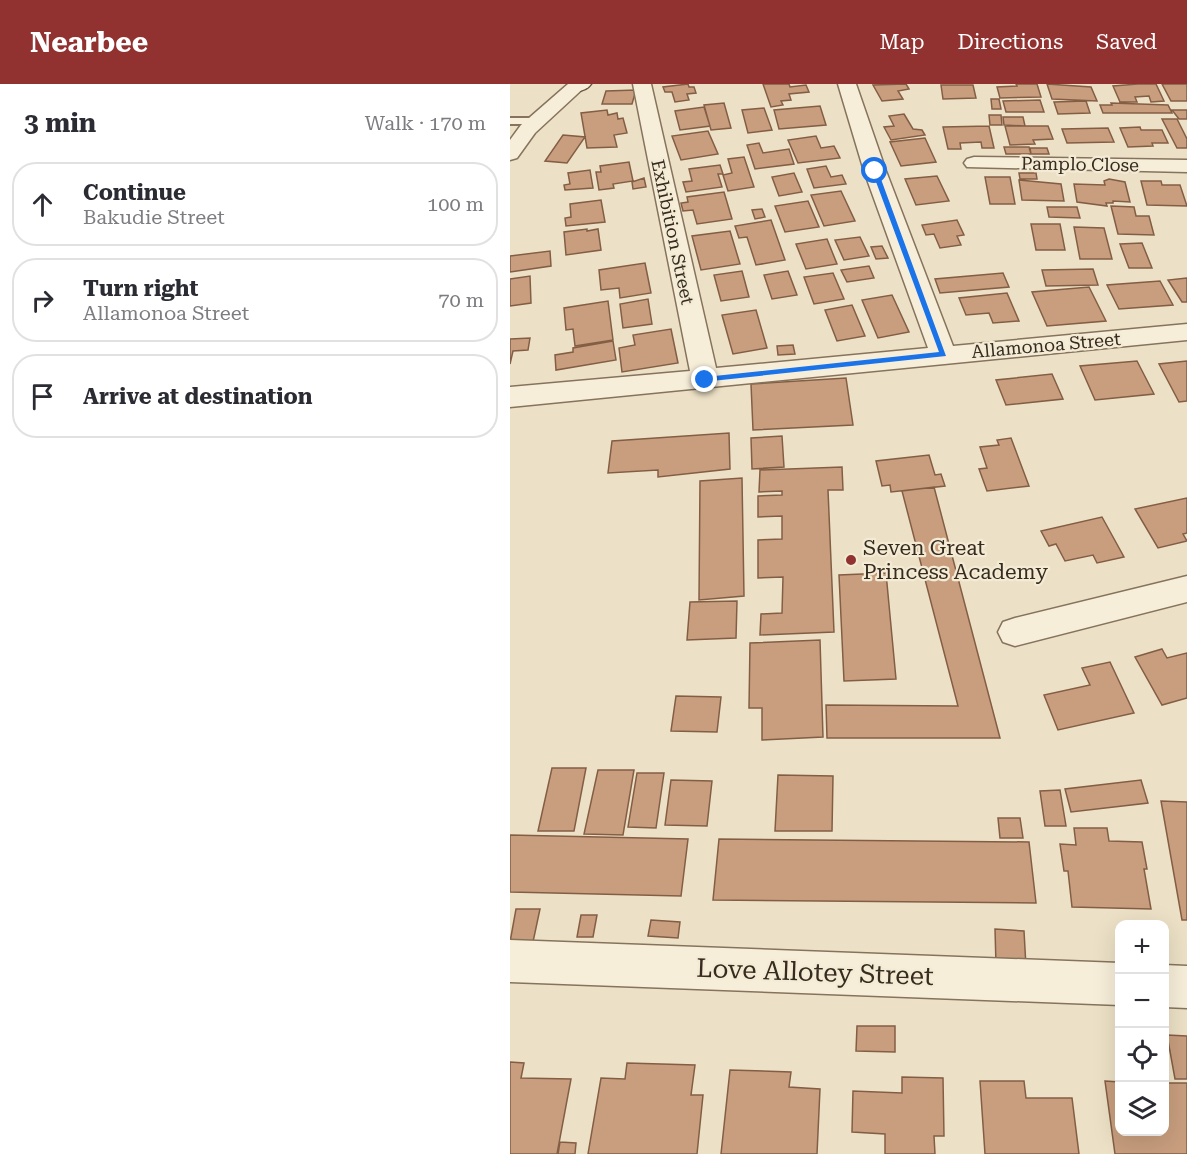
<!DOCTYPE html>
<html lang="en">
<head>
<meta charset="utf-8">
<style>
  :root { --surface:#fff; --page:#f2f2f3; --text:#2b2b33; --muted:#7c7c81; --line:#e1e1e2; --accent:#913130 }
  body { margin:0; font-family:"Roboto Serif",serif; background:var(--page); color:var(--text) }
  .controls { position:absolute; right:18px; bottom:18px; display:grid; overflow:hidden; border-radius:12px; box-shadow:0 6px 24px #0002 }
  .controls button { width:54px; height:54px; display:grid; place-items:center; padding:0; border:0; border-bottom:2px solid var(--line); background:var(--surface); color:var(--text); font:30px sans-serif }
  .stop { position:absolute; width:18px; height:18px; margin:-14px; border:4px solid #1a73e8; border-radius:50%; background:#fff }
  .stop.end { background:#1a73e8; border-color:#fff; box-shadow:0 2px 6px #0008 }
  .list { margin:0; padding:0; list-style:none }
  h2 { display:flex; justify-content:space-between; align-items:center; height:78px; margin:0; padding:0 24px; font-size:26px }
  h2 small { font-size:20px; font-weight:400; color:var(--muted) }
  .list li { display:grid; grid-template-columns:39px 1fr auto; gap:18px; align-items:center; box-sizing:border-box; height:84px; margin:0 12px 12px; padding:0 12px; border:2px solid var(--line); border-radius:24px }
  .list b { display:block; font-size:22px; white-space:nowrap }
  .list p { margin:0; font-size:20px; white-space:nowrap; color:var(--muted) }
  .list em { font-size:20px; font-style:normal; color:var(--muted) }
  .icon { flex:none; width:33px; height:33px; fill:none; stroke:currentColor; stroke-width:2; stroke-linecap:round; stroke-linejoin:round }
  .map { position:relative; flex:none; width:677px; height:1070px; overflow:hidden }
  header { display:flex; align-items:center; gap:36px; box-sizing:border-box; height:84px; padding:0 30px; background:var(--accent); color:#fff }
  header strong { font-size:28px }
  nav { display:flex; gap:33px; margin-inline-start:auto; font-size:21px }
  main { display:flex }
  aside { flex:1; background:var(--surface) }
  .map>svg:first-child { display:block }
</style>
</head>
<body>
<header>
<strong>Nearbee</strong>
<nav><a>Map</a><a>Directions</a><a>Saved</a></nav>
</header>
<main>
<aside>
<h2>3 min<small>Walk · 170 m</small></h2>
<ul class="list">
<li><svg class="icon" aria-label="ahead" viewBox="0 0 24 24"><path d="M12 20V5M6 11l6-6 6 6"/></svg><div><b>Continue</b><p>Bakudie Street</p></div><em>100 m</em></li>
<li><svg class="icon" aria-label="right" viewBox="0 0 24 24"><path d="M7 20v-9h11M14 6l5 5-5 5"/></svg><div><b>Turn right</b><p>Allamonoa Street</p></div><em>70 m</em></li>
<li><svg class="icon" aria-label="arrive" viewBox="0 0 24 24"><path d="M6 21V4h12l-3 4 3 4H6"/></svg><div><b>Arrive at destination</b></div></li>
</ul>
</aside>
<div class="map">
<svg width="677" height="1070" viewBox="0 0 677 1070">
  <rect width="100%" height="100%" fill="#ece1c6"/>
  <path fill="#c89e7e" stroke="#845e44" stroke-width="1.5" d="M178,0L179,3H184L186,9L177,10L179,16L165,18L162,8H155L153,3Z
    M253,0H279L280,3L296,1L299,8L279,10L281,16L271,17L273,21L261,23Z
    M396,0L399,5L388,7L393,15L372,17L363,1Z
    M506,0H527L531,13L490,14L487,3L507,2Z
    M537,0L581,3L587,17L542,15Z
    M628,0H646L654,17L641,18L639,12L625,13L627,18H610L603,2Z
    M652,0H677V17H661Z
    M431,1H463L466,14L433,15Z
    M126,6L122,20H92L96,7Z
    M481,15H489L491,25H482Z
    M530,16L534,28H496L493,17Z
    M576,17L580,29L548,30L544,18Z
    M214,19L221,44L201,46L194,21Z
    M601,19L658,21L662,29H593L590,21H602Z
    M310,22L316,41L269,45L264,26Z
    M194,23L200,42L170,46L165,27Z
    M254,24L262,46L238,49L232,26Z
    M97,26L98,31L107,29L108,35L113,34L117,49L104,51L107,63L77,64L71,29Z
    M662,26H677V35H669Z
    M394,30L403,45L412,46L415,51L381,56L374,43L384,42L379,32Z
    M479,31H491L492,41H480Z
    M493,33H513L515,42L494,41Z
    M652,35H667L677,55V64H667Z
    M479,42L484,64H472L471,58L450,59L451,65H438L433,43Z
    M495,42H538L543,55L523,56L525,60L500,61Z
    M630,43L631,46H652L658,59H642L643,62L618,63L610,44Z
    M598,44L604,58L557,59L552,45Z
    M198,47L208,70L171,76L162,52Z
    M53,51L75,53L57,79L35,77Z
    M306,52L311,64L324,62L330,74L288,79L278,56Z
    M415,54L426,78L391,82L380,58Z
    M249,59L253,69L279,65L284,80L245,85L237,61Z
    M494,63H519L521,70H496Z
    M520,64H537L539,70H521Z
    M234,73L244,103L218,107L213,91L222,89L218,75Z
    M119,78L123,97L103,100L104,104L89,106L86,88H91L90,82Z
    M210,81L213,90H208L212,103L176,108L173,98L182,97L179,85Z
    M316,82L321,93L332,91L336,100L304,104L297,85Z
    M80,86L83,104L55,106L54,101L60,100L58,89Z
    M284,89L292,108L269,112L262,93Z
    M509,89H526L527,95H510Z
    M427,92L439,117L406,121L395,95Z
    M475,93H500L505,120H480Z
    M134,94L136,103L123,105L122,98Z
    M599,95L615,98L620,118L603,117V119H596L597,122L567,118L564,100L595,101L594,97Z
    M509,96L551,100L554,117L512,116Z
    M631,97H651L652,101H670L677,122L637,121Z
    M331,107L345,137L314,142L301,111Z
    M214,108L222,135L187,140L183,126L173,127L171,119L178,118L177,113Z
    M91,116L95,138L56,142L55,134L61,133L60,120Z
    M298,117L309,143L275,148L265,122Z
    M601,122L624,123L626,132H639L644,151L608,150Z
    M537,123H567L570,134L539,133Z
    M252,125L255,133L245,135L242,126Z
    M261,136L275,176L246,181L237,153L229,154L225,142Z
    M447,136L454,151L447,152L451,161L430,164L424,150L416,151L412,141Z
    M521,140H550L555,166H526Z
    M564,143L594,144L602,175H570Z
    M77,145V147L88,145L91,166L56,171L54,148Z
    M220,147L230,180L191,186L182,152Z
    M350,153L359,172L334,176L325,156Z
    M317,155L327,180L296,185L286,160Z
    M632,159L642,184H619L610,160Z
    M372,162L378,174L366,175L361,163Z
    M40,167L41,182L0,188V172Z
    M135,179L141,209L110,214L109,204L91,206L89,186Z
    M359,182L364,194L337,198L331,186Z
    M583,185L588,201L536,202L532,186Z
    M232,187L239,213L211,217L204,191Z
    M278,187L287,211L262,215L254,191Z
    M323,189L334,215L304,220L294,193Z
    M493,189L499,203L430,209L425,195Z
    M20,192L21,219L0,222V195Z
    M677,194V218H672L658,196Z
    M650,197L663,221L609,225L597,201Z
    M579,203L596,237L537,242L522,208Z
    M497,209L509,237L483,239L479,229L456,231L449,214Z
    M382,211L399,248L368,254L352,216Z
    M138,215L142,240L113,244L110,220Z
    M98,217L103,256L65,262L63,245L56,246L54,224Z
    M342,221L355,252L327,257L315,226Z
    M246,226L257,264L223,270L212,231Z
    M161,245L168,279L112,288L109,264L125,261L123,251Z
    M20,254L18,266L3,267L0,280V255Z
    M103,257L106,276L46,286L45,271L63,268V264Z
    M283,261L285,270L268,271L267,262Z
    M627,277L644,310L585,316L570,282Z
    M677,277V317L669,318L649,280Z
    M542,290L553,315L496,321L486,296Z
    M336,294L343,341L243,346L241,300Z
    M219,349L220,385L148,393V386L98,389L102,357Z
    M272,352L274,383L242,385L241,354Z
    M501,354L519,402L477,407L469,385L477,384L470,363L489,361L487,356Z
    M419,371L425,391L431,390L435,402L381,408L380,401L372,402L366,377Z
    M332,383L333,406H318L324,548L250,551L251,530L272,529L273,493L248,494V456L272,455V432L248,433V412L272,411V407L249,408L250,386Z
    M232,394L234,512L189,516L190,397Z
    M424,403L490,654H317L316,621L448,622L392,407Z
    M677,414V449L673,450L677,457L648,464L625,425Z
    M592,433L614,473L587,479L583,471L555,477L546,460L539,462L531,447Z
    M376,489L386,595L334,597L329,491Z
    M227,517L226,554L177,556L180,518Z
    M310,556L313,653L252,656V624H239L240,559Z
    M652,565L657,574L677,569V614L652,621L625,573Z
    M600,578L624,629L548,646L534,611L580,601L572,584Z
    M166,612L211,613L207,648L161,647Z
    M42,684H76L64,747H28Z
    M88,686H124L113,751L74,750Z
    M127,689H154L146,744L118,743Z
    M268,691L323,692L322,747H265Z
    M161,696L202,697L197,742L155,741Z
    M631,696L638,719L561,728L555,705Z
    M550,706L556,742H535L530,707Z
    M651,717L677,718V836H672Z
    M488,734H510L513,754H490Z
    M564,744H597L599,757L632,758L637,785H634L641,825L562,823L558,787H554L550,760L566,761Z
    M0,751L178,755L171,812L0,808Z
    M209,755L519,758L526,819L203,816Z
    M6,825H30L23,858H0Z
    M71,831H87L83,853H67Z
    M141,836L170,838L168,854L138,852Z
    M485,845L514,847L516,883L486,881Z
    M347,942H385V968L346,967Z
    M657,951L677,952V995H665Z
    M0,978L14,979L11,994L61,995L47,1070H0Z
    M117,979L185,981L181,1011H193L187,1070H78L91,994L115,995Z
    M220,986L281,988L279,1003L310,1005L307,1070H211Z
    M392,993L433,994L434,1052H424L425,1070H375V1050L342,1048L343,1007L392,1009Z
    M470,997H514L516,1014H562L569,1070H475Z
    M595,997L610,998V1048H654V999H677V1070H605Z
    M50,1058L66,1059L65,1070H48Z"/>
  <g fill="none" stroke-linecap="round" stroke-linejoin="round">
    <defs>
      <path id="service" d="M0,34H21L26,37L21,40H0Z"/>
      <path id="minor" d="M123,0H141L206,284L418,264L354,87L328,0H346L376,87L443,262L677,240V256L0,323V303L180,287Z
        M464,73L677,76V88L457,83L454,79L457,75Z
        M677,492V518L505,562L493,558L488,548L493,538L505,534Z
        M0,856L610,879V921L0,898Z
        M654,881L677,882V924L654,923Z"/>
      <path id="tertiary" d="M58,0H78L25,49L7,74L0,76V56L11,41Z"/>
      <path id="secondary" d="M59,0H81C76,7 68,8 60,6Z"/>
    </defs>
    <use href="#service" stroke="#86735d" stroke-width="4"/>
    <use href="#minor" stroke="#86735d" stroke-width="3"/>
    <use href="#tertiary" stroke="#86735d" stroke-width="3"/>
    <use href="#secondary" stroke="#685440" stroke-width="3"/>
    <use href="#service" fill="#f7eed9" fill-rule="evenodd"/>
    <use href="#minor" fill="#f7eed9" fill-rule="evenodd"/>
    <use href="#tertiary" fill="#f7eed9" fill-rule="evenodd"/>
    <use href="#secondary" fill="#f7eed9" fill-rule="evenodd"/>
  </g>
  <path fill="#1a73e8" d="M365,85L368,87L436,272L192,298V294L195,293L429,268L362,87Z"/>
  <circle fill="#913130" stroke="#f4ebd5" stroke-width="2" cx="341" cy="476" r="6"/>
  <g text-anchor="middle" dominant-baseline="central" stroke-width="4.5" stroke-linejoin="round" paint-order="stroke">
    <g font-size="18" fill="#372b20" stroke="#f4ebd5">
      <text transform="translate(570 80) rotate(1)">Pamplo Close</text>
      <text transform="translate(163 148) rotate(78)">Exhibition Street</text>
      <text transform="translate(536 261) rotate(-5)">Allamonoa Street</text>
    </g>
    <g font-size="21" fill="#372b20" stroke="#f4ebd5" text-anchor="start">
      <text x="353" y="464">Seven Great<tspan x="353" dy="24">Princess Academy</tspan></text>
    </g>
    <g font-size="26" fill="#372b20" stroke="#f4ebd5">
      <text transform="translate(305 888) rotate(2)">Love Allotey Street</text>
    </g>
  </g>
</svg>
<div class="controls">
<button>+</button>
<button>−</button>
<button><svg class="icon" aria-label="locate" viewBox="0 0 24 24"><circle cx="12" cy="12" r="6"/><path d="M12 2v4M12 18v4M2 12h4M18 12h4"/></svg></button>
<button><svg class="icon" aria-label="layers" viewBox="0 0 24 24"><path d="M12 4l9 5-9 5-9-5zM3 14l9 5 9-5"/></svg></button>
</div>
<div class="stop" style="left:365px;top:87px"></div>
<div class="stop end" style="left:195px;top:296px"></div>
</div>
</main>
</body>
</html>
